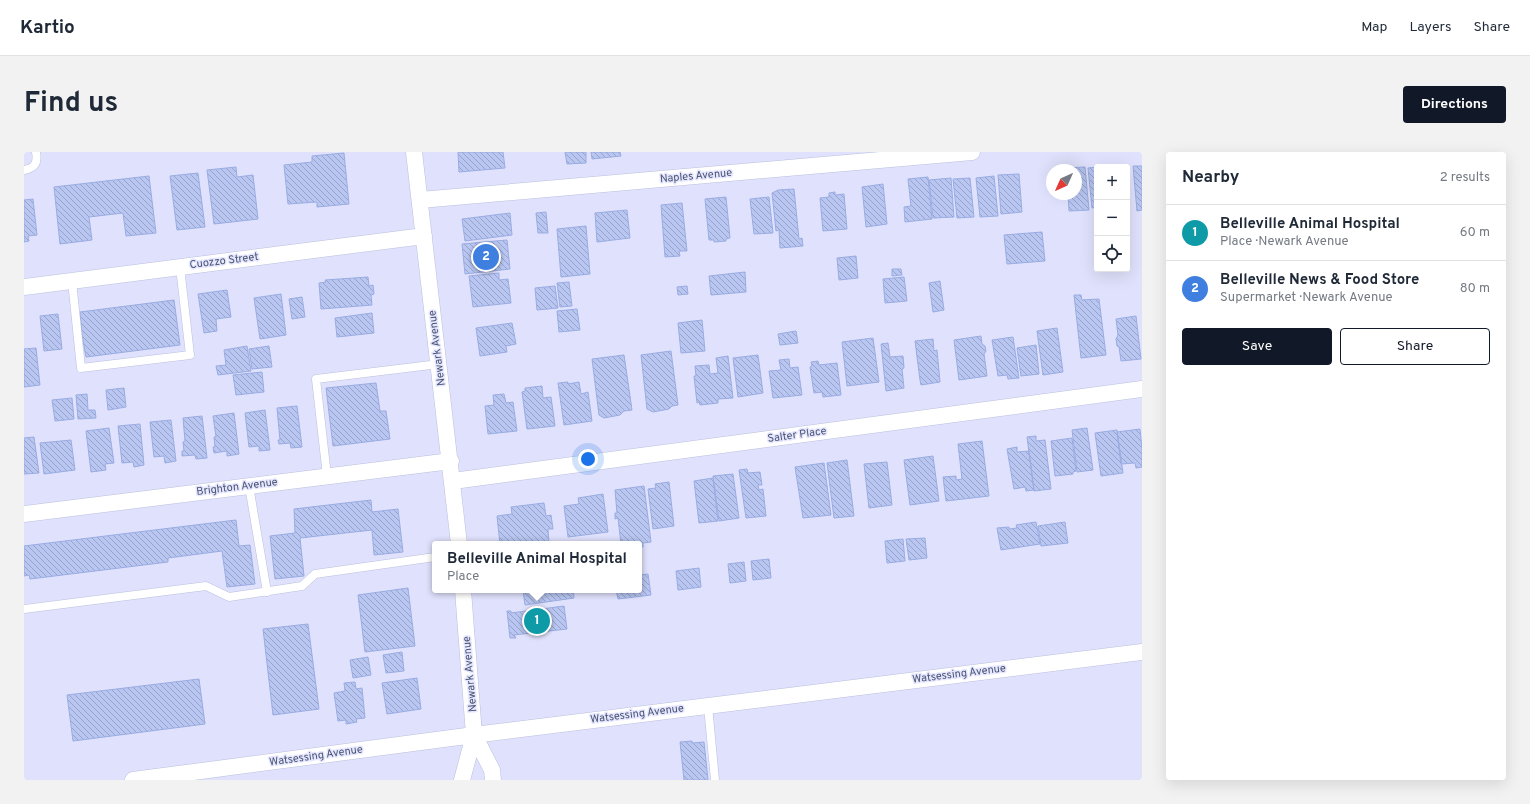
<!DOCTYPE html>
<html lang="en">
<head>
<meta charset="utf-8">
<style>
  :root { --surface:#fff; --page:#f2f2f3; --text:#1f2937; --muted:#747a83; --line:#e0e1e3; --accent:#111827 }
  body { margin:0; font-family:Overpass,sans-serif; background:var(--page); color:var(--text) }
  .controls { position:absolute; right:12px; top:12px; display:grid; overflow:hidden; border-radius:4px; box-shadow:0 4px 16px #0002 }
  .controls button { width:36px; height:36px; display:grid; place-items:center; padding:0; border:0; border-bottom:1px solid var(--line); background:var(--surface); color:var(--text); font:20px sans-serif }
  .compass { position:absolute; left:1022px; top:12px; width:36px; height:36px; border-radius:50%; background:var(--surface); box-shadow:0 4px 16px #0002; rotate:225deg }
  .you { position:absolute; left:564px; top:307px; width:14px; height:14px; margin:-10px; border:3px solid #fff; border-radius:50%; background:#1a73e8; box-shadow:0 0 0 6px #1a73e833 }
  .badge { display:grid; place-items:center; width:26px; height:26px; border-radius:50%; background:var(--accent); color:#fff; font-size:13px; font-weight:700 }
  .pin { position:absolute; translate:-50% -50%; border:2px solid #fff; box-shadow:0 1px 4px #0006 }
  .popup { position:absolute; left:408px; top:389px; width:210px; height:52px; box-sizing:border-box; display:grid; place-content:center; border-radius:4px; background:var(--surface); filter:drop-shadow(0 1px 3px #0005); font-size:13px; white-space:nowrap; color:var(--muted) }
  .popup b { font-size:15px; color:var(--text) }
  .popup::after { content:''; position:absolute; left:50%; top:100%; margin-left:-8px; border:8px solid transparent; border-top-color:var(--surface) }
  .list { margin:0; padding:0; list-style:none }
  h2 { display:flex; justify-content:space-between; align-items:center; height:52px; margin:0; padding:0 16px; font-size:17px }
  h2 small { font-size:13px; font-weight:400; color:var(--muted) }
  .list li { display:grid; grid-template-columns:26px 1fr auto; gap:12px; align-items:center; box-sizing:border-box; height:56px; padding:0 16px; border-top:1px solid var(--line) }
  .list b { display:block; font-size:15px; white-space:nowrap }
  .list p { margin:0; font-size:13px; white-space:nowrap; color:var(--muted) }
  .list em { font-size:13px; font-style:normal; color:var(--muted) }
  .actions { display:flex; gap:8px; padding:12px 16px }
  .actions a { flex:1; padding:9px 0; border:1px solid var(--accent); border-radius:4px; text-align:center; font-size:14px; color:var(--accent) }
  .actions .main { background:var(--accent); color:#fff }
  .icon { flex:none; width:22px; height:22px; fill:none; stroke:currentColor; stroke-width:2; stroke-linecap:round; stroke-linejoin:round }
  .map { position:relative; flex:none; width:1118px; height:628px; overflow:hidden; border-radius:4px }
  header { display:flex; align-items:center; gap:24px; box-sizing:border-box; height:56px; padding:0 20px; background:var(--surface); border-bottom:1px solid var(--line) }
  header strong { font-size:19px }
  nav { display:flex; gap:22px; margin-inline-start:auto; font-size:14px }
  .intro { display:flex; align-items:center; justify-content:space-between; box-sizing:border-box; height:96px; padding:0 24px }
  h1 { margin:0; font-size:28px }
  .button { padding:10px 18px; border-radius:4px; background:var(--accent); color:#fff; font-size:14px; font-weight:700 }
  main { display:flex; gap:24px; padding:0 24px }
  aside { flex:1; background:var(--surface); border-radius:4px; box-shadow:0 4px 16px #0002 }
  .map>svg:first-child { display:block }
</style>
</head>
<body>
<header>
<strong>Kartio</strong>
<nav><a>Map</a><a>Layers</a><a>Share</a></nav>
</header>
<div class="intro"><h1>Find us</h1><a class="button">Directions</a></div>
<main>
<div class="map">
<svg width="1118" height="628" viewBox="0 0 1118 628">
  <defs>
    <pattern id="building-back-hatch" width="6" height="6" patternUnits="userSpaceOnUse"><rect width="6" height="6" fill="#b8c6f1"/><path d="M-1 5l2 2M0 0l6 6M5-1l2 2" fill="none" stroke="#98a3c8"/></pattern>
  </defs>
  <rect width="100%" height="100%" fill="#e0e1fc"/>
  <path fill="url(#building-back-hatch)" stroke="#99ace3" d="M434,0H479L481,16L435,20Z
    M541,0H562V11L543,12Z
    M567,0H596L597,4L568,7Z
    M320,1L325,52L293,55V50L264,52L260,13L288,10V4Z
    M1109,14H1118V58L1113,59Z
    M212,15L213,25L229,23L234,67L190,72L183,18Z
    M1061,15L1065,58L1045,59L1044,42H1052V18H1042V16Z
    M1073,15V55L1068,56L1064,16Z
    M174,21L181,75L153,78L146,24Z
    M995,22L998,60L977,62L974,23Z
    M125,24L132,81L102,84L99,61L65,65L68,88L36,92L30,35Z
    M970,24L974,64L956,65L952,26Z
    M904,25L908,67L881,70L880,55L887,54L884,27Z
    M927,26L930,65L909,66L905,28Z
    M946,26L950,65L933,66L929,27Z
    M859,32L863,72L842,75L838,35Z
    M770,37L775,87L778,86L779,94L756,96L755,78L752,79L748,41L754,38Z
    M811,40V43L820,42L823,77L799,79L796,46L805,45V41Z
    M702,45L706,86L702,87V89L690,90V88H685L681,47Z
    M745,45L749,81L730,82L726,47Z
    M9,47L13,83L4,84L5,89L0,90V48Z
    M658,51L663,99H655L656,104L641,105L637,53Z
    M603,58L606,86L573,90L571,61Z
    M522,60L524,81H514L512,61Z
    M486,61L488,83L441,89L438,67Z
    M562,74L566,122L537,125L533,77Z
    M1018,80L1021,109L983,112L980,83Z
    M483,88L486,117L441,122L438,92Z
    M832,104L834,126L815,128L813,106Z
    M868,117H877L878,123L868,124Z
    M721,120L722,140L687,143L685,124Z
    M475,121V128L484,127L487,151L449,155L445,124Z
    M344,125L345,134L349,133L350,142L347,143L348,153L297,157L295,131L302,130L301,128Z
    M880,125L883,149L861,151L859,127Z
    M916,129L920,158L909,160L905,131Z
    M545,130L548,154L536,155L533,131Z
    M531,134L534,156L513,158L511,136Z
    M663,134L664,142L654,143L653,135Z
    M203,138L207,165L192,167L193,179L180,181L174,142Z
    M257,142L262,183L236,187L230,146Z
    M1050,143H1057L1058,148L1075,147L1082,203L1057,206Z
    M278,145L281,165L268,167L265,147Z
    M150,148L156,193L62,205L58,183L56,160Z
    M553,157L556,178L535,180L533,159Z
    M348,161L350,181L313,185L311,166Z
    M34,162L38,197L20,199L16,164Z
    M1112,164L1117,207L1097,209L1095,195L1093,194L1092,187L1094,183L1092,167Z
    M678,168L681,199L657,201L654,171Z
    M488,171L492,192L482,194L483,200L456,204L452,176Z
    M1033,176L1039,220L1019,223L1013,179Z
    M772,179L774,191L756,193L754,182Z
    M957,184L958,192L961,194L962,199L960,202L963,224L935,228L930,188Z
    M989,185L995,226L984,227L983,223L974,224L968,188Z
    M849,186L855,230L823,234L818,190Z
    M909,187L910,199L913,198L916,230L897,233L896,228L891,189Z
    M864,191L866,205L879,204L880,216L878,217L880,236L862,239L857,192Z
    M1012,193L1015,222L997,224L993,196Z
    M223,194L227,219L194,223L192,214L202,213L200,198Z
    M245,194L248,215L228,217L225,197Z
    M12,196L16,233L0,235V197Z
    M647,199L654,253L648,254L645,257L629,260L623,257L617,203Z
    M600,203L608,258L600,259L596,263L580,266L575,263L568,207Z
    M734,203L739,241L714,245L709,206Z
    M704,204L709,246L694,247V251L676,253L675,250L673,251L670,224H672L671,214L685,213L686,222L694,221L692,206Z
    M765,207L766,216L774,215L778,243L749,246L745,219L757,218L755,208Z
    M794,209L795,213L813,211L817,243L799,245L798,240L790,241L786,215L788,214L787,210Z
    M238,220L240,240L212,243L209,223Z
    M544,230V232L555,230L557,242L564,240L568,269L540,273L534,231Z
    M352,231L356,259H362L366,287L309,294L302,236Z
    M518,234L519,246L527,245L531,274L503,277L498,240L501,239V236Z
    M100,236L102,255L84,258L82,238Z
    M63,242L64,258H71L72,266L54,267L52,243Z
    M480,242L482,251L489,250L493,279L464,282L461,254L470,253L469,243Z
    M48,246L50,267L31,269L28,248Z
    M273,254L278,295L267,296L266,291L255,292L254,288H256L253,256Z
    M241,258L246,298L235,299V294L225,295L221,261Z
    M210,261L215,302L203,304V299L190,301L189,295H191L190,285H192L189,264Z
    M178,264L183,306L172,307L171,303L158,304V299H160L159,290L161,289L159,266Z
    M147,268L152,309L141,311L140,304L130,305L126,270Z
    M116,272L120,313L110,315L109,310L98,311L94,274Z
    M85,276L90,311L81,312L82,318L67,320L62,279Z
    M1063,276L1069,318L1053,320L1048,278Z
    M1116,277L1118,297V315L1112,316L1111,311L1097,312L1093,280Z
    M1093,278L1099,321L1077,324L1071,281Z
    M1012,284V289L1021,288L1027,337L1010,339L1003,285Z
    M10,285L15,321L0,322V286Z
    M1048,286L1052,319L1049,320V322L1031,324L1027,289Z
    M47,288L51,318L20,322L16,291Z
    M958,289L965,344L922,349L919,325L932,324V328L938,327L934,292Z
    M993,295V300L1005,299L1010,338L1002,339L1001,335L990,337L983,297Z
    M909,304L915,349L886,353L880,308Z
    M823,308L830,364L810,366L803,311Z
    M863,310L868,353L845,356L840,312Z
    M800,311L807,363L779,366L771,315Z
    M723,317L724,321L736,320L738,333H734L735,338L739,337L742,364L722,366L715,318Z
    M709,322L715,366L695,369L689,324Z
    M689,326L694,369L675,371L670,329Z
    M645,330L650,374L629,377L624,337L632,336L631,332Z
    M620,334L627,390L619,391V395H615V392H597L594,366L591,367V361H593L591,338Z
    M579,342L584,380L544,385L540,354L555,352L554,346Z
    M347,348L348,360L374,357L379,400L350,403L348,378L276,386L280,424L251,427L246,384L271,381L270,357Z
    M520,351L522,364L527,363L529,377H524L525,392H476L473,364L488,362L487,355Z
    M212,368L215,394L226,393L231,432L203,435L198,399L144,406V410L6,427L5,423L0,424V394Z
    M1012,370L1016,392L977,398L973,376L985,375V377L993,376L992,373Z
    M1041,370L1044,391L1017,394L1014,374Z
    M901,386L903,406L885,408L882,387Z
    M879,387L881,409L863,411L861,389Z
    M745,407L747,426L729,428L727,409Z
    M720,410L722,429L706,431L704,412Z
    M675,416L677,435L654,438L652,419Z
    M624,422L627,443L594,447L592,438H615V423Z
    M384,436L391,494L341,500L334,443Z
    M499,438H549L550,446L501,453Z
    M540,454L543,477L490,483L492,486H486L483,459H487V461Z
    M284,472L295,557L249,563L239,477Z
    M378,500L380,519L362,521L359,503Z
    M344,505L347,523L329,526L326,508Z
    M393,526L397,557L363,562L358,531Z
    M175,527L181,572L49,589L43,543Z
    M331,530L332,537L338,536L341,566L332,567L333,570L322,572V568L314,569L310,541L321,539L320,531Z
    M668,589V591L680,590L684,628H660L656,590Z"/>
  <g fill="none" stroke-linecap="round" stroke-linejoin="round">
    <defs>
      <path id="lane" d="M0,18C11,16 14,11 12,0
        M48,129L57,216L166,203L156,115
        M303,324L292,227L415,212
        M225,334L243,440
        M0,457L182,434L205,445L278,434L291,422L411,405
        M684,554L691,628"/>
      <path id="street" d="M390,0L435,392
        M396,48L948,0
        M0,135L400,84
        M429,329L1118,237
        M0,362L427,309
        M450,583L468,618L469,628
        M109,628L450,583L1118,500
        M438,628L450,583L439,438"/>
    </defs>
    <use href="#lane" stroke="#bac0dd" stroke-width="9"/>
    <use href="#street" stroke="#bac0dd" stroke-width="17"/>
    <use href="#lane" stroke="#fff" stroke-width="8"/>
    <use href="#street" stroke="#fff" stroke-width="16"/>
  </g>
  <g text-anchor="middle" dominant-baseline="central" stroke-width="3" stroke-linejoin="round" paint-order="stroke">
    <g font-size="11" fill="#485472" stroke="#e6e7ff">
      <text transform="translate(672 24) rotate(-5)">Naples Avenue</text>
      <text transform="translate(200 109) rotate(-7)">Cuozzo Street</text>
      <text transform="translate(413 196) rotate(-97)">Newark Avenue</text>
      <text transform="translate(773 283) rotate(-8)">Salter Place</text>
      <text transform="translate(213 335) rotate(-7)">Brighton Avenue</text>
      <text transform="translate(446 522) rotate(-95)">Newark Avenue</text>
      <text transform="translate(935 522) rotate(-7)">Watsessing Avenue</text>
      <text transform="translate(613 562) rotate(-7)">Watsessing Avenue</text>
      <text transform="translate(292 604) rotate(-8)">Watsessing Avenue</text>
    </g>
  </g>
</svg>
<div class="controls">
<button>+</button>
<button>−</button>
<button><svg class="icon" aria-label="locate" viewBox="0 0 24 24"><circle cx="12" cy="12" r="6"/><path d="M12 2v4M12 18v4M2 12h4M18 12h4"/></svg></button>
</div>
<svg class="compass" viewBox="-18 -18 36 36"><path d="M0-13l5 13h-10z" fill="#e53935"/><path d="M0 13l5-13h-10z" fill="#747a83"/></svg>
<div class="you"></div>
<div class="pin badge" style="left:513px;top:469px;background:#0f9aa8">1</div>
<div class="popup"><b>Belleville Animal Hospital</b>Place</div>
<div class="pin badge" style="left:462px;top:105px;background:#3f7fe0">2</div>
</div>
<aside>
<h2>Nearby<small>2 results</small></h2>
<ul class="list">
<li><span class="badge" style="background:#0f9aa8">1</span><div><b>Belleville Animal Hospital</b><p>Place · Newark Avenue</p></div><em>60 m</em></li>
<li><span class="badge" style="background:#3f7fe0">2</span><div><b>Belleville News &amp; Food Store</b><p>Supermarket · Newark Avenue</p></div><em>80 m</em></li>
</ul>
<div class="actions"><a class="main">Save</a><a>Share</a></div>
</aside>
</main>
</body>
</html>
